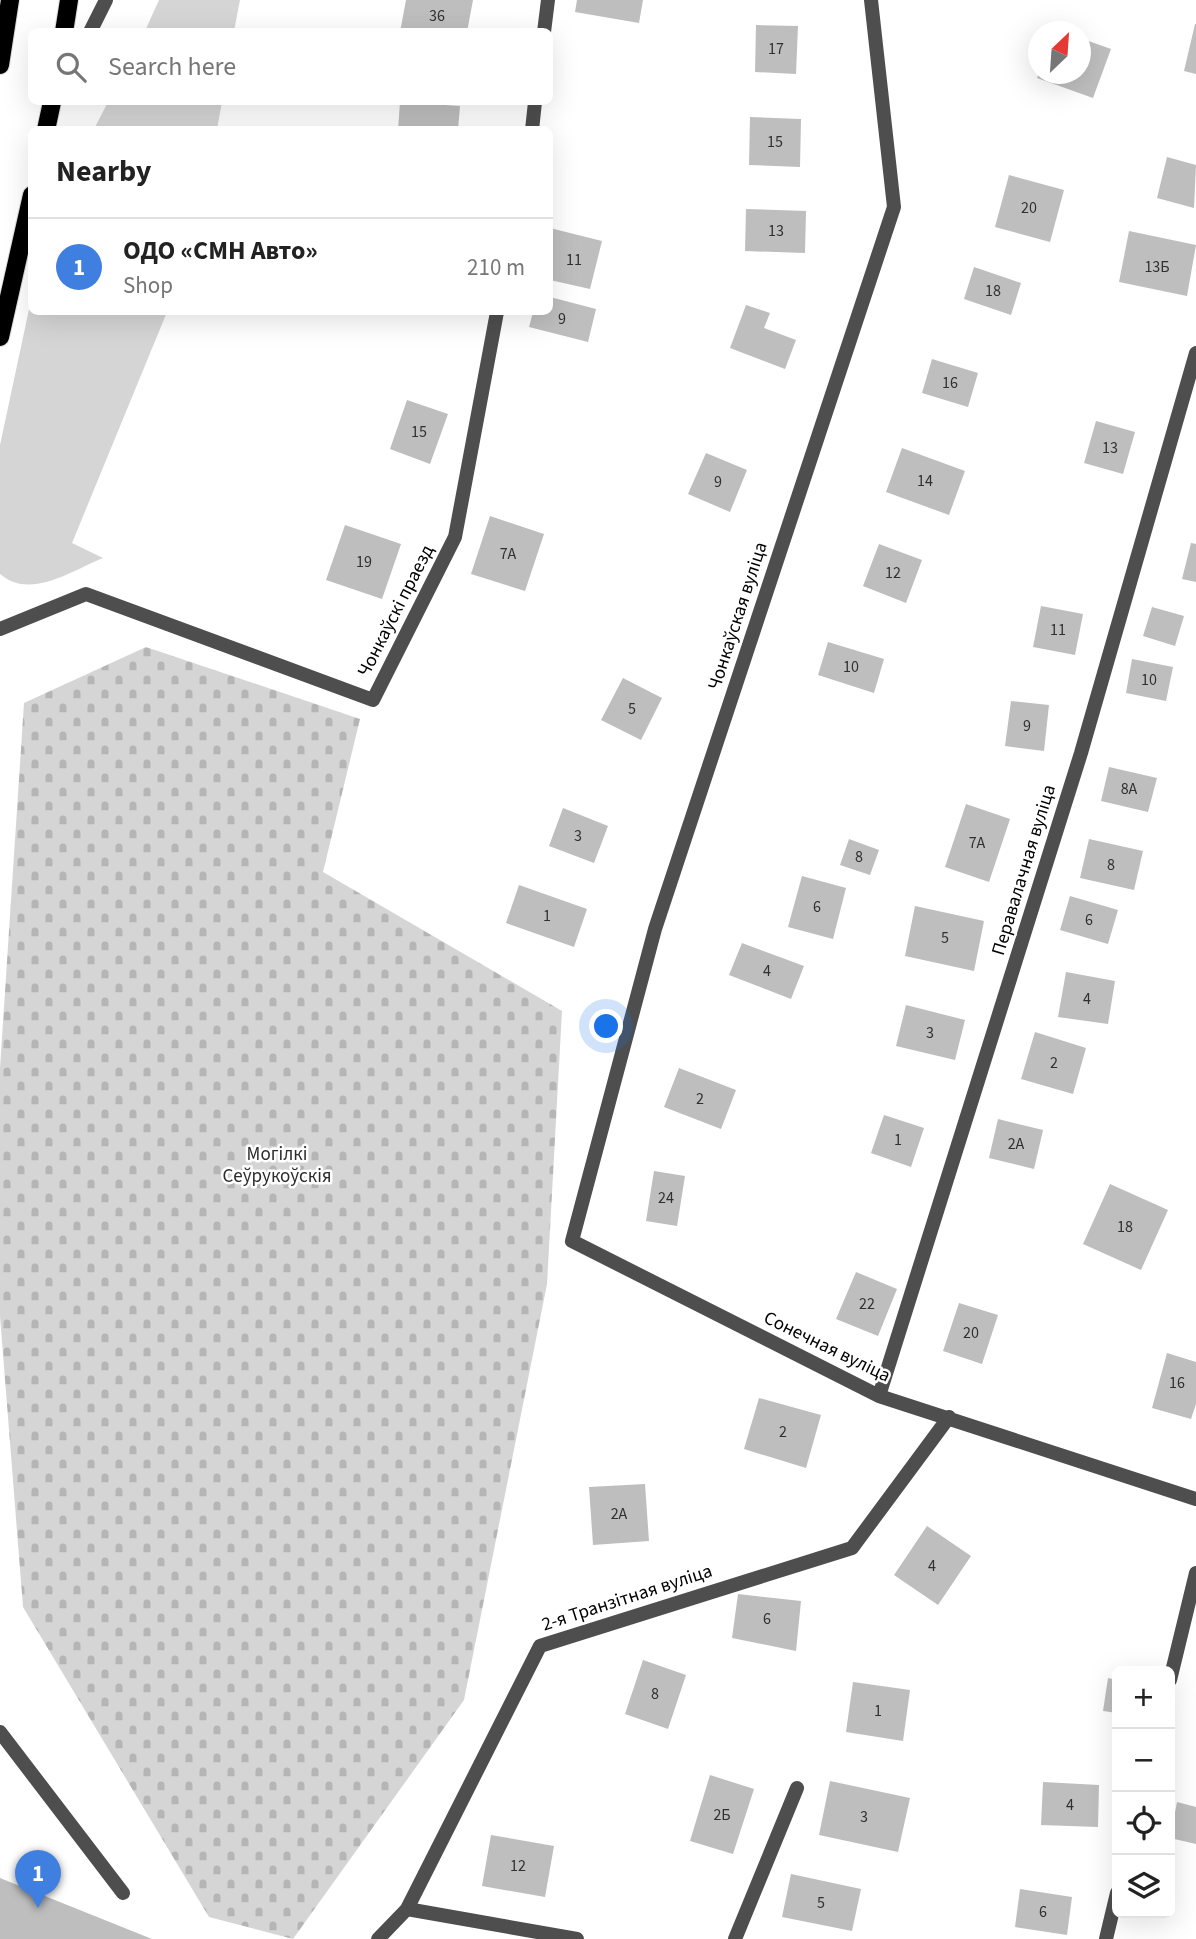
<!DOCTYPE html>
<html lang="en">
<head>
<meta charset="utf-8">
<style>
  :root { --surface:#fff; --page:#f6f6f6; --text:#222; --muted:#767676; --line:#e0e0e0; --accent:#2563eb }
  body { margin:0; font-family:"Source Sans 3",sans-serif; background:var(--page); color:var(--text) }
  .controls { position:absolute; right:21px; bottom:21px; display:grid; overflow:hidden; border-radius:10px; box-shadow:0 7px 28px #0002 }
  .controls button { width:63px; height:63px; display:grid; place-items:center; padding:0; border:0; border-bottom:2px solid var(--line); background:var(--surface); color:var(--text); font:35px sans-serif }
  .compass { position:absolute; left:1028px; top:21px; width:63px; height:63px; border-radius:50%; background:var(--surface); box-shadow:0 7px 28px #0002; rotate:25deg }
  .you { position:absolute; left:607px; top:1027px; width:24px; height:24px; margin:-18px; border:5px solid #fff; border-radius:50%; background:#1a73e8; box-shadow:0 0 0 10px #1a73e833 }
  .badge { display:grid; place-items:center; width:46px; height:46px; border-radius:50%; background:var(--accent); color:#fff; font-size:23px; font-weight:700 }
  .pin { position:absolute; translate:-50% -58px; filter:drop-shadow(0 2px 4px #0008) }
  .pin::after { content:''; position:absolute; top:37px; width:24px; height:21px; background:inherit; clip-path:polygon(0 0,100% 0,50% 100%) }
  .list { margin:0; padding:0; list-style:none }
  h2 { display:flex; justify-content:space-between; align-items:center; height:91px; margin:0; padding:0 28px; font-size:30px }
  h2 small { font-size:23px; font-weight:400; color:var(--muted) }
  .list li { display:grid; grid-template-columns:46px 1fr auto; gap:21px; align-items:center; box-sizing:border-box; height:98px; padding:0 28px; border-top:2px solid var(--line) }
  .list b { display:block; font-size:26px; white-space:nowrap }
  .list p { margin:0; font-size:23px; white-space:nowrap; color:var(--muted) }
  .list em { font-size:23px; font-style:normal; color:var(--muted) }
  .icon { flex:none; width:38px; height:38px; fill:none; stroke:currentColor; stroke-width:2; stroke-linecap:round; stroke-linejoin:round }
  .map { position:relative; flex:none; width:1196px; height:1939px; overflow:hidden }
  .search { position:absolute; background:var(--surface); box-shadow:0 7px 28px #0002; left:28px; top:28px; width:525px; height:77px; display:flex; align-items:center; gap:18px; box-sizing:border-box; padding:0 24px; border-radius:10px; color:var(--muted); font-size:26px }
  .panel { position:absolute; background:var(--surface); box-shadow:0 7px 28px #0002; left:28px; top:126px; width:525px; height:189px; border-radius:10px }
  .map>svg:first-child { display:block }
</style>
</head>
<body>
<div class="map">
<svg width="1196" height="1939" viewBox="0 0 1196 1939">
  <defs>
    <pattern id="cemetery-stones" width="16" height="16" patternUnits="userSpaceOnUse" patternTransform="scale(1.75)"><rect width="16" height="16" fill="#d5d5d5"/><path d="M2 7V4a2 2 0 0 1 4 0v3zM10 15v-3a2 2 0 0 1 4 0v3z" fill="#b5b5b5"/></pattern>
  </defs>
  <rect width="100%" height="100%" fill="#fff"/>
  <path fill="#d5d5d5" d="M159,0H240L234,31H145Z
    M108,102H222L217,129H94Z
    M31,300L32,312H167L72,543L103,558C71,571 30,600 0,574V445Z"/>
  <path fill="url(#cemetery-stones)" d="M146,647L360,719L323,872L562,1011L547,1284L464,1700L293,1939L209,1917L23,1607L0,1316V1068L24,703Z"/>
  <path fill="#bebebe" d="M406,0H473L467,32H400Z
    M577,0H643L639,23L575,12Z
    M1195,24H1196V74L1184,71Z
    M756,25L798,26L796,74L755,72Z
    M1080,38L1111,49L1093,98L1037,78L1039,74H1080Z
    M400,102L460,106L458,130H398Z
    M750,117L801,119L800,167L749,165Z
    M1167,157L1196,165L1194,208L1157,198Z
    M1009,175L1064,190L1050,242L995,227Z
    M746,209L806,211L805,253L745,251Z
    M550,228L602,241L590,289L550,280Z
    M1129,231L1196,245L1187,296L1119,282Z
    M974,267L1021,283L1011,315L964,299Z
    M550,297L596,309L588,342L529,327L533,312H550Z
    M746,305L770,313L764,328L796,340L785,369L730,348Z
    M932,359L978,373L968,407L922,393Z
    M407,400L448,414L430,464L390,449Z
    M1096,421L1135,432L1123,474L1084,463Z
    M902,448L965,471L949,515L886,492Z
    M706,453L747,470L730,512L688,494Z
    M490,516L544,534L525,591L471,574Z
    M345,525L401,544L382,599L326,580Z
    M1191,543L1196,544V582L1182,579Z
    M879,544L922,560L906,603L863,586Z
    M1041,606L1083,614L1075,655L1033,647Z
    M1152,607L1184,616L1175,646L1143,636Z
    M828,642L884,659L874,693L818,675Z
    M1132,659L1173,667L1166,701L1126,693Z
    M623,678L662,698L641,740L601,720Z
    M1011,701L1049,705L1044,751L1005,746Z
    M1109,767L1157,778L1148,812L1101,801Z
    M966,804L1010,819L989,882L945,867Z
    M563,808L608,826L594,863L549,846Z
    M849,839L879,850L870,875L840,865Z
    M1089,839L1143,851L1134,890L1080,878Z
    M802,876L846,888L833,939L788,927Z
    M519,885L587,909L574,947L506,923Z
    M1070,896L1118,910L1108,944L1060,930Z
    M915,906L984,921L974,971L905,956Z
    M742,943L804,966L791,999L729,975Z
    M1066,972L1115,981L1108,1024L1058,1017Z
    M906,1005L965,1020L955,1060L896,1046Z
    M1035,1032L1086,1048L1073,1094L1021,1079Z
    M679,1068L736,1090L721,1129L664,1107Z
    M884,1115L924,1128L911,1167L871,1153Z
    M998,1119L1043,1130L1034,1169L989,1158Z
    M654,1171L685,1176L677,1226L646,1221Z
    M1110,1184L1168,1210L1141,1270L1083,1244Z
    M856,1272L897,1289L878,1336L836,1319Z
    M959,1303L998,1315L982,1364L943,1351Z
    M1167,1353L1196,1362V1404L1191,1419L1152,1408Z
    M759,1398L821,1415L806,1468L744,1449Z
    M645,1484L649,1541L593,1545L589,1487Z
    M927,1526L971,1556L938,1605L894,1575Z
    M738,1594L801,1601L796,1651L732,1638Z
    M643,1660L686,1675L668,1729L625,1714Z
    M1108,1678L1117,1680V1713L1103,1711Z
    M853,1682L910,1690L903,1741L846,1732Z
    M710,1775L754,1789L733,1854L690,1841Z
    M830,1781L910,1798L898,1852L819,1835Z
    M1043,1782L1099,1785L1098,1827L1041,1825Z
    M1177,1802L1196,1807V1844L1170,1838Z
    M491,1835L554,1846L545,1897L482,1886Z
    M791,1874L861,1889L852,1931L782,1917Z
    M0,1878L152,1939H0Z
    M1020,1889L1072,1897L1067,1935L1015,1927Z"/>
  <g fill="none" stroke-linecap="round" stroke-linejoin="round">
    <defs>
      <path id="primary" d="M64,32L69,0
        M0,65L10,0
        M46,130L52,102
        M0,337L32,195"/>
    </defs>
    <use href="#primary" stroke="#dbdbdb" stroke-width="20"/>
    <path stroke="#4e4e4e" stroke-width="14" d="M90,32L106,0
      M0,1732L123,1893"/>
    <path stroke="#4e4e4e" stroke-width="14" d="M871,0L894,207L655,929L572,1241L879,1396L1196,1499
      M544,32L548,0
      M532,130L535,102
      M0,629L86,594L373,700L455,537L497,312
      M879,1396L1081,753L1196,353
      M1170,1680L1196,1573
      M407,1909L577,1939
      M378,1939L407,1909L540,1646L852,1548L949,1417
      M735,1939L797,1788
      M1106,1939L1117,1893"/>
    <use href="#primary" stroke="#000" stroke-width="18"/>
  </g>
  <g text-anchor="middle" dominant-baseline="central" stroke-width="5" stroke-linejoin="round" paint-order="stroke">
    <g font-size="16" fill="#303030">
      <text x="437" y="16">36</text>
      <text x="776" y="49">17</text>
      <text x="775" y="142">15</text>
      <text x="1029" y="208">20</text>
      <text x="776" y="231">13</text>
      <text x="574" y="260">11</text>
      <text x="1157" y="267">13Б</text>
      <text x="993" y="291">18</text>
      <text x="562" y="319">9</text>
      <text x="950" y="383">16</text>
      <text x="419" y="432">15</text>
      <text x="1110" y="448">13</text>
      <text x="925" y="481">14</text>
      <text x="718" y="482">9</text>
      <text x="508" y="554">7А</text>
      <text x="364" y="562">19</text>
      <text x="893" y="573">12</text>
      <text x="1058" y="630">11</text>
      <text x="851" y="667">10</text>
      <text x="1149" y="680">10</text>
      <text x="632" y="709">5</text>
      <text x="1027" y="726">9</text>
      <text x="1129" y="789">8А</text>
      <text x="578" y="836">3</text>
      <text x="977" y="843">7А</text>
      <text x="859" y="857">8</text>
      <text x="1111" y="865">8</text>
      <text x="817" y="907">6</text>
      <text x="547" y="916">1</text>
      <text x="1089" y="920">6</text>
      <text x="945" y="938">5</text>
      <text x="767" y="971">4</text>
      <text x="1087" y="999">4</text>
      <text x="930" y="1033">3</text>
      <text x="1054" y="1063">2</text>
      <text x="700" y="1099">2</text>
      <text x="898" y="1140">1</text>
      <text x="1016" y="1144">2А</text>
      <text x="666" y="1198">24</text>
      <text x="1125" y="1227">18</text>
      <text x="867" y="1304">22</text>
      <text x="971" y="1333">20</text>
      <text x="1177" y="1383">16</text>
      <text x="783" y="1432">2</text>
      <text x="619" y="1514">2А</text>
      <text x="932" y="1566">4</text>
      <text x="767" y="1619">6</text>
      <text x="655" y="1694">8</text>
      <text x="878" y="1711">1</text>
      <text x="1070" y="1805">4</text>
      <text x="722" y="1815">2Б</text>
      <text x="864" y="1817">3</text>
      <text x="518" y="1866">12</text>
      <text x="821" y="1903">5</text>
      <text x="1043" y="1912">6</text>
    </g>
    <g font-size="19" fill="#000" stroke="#fff">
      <text transform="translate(396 611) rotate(-63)">Чонкаўскі праезд</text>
      <text transform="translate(738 616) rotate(-72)">Чонкаўская вуліца</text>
      <text transform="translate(1024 870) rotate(-73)">Перавалачная вуліца</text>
      <text transform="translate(827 1347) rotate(26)">Сонечная вуліца</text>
      <text transform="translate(627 1598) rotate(-18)">2-я Транзітная вуліца</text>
    </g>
    <g font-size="19" fill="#2c2c2c" stroke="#fff">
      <text x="277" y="1154">Могілкі<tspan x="277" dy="22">Сеўрукоўскія</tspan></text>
    </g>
  </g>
</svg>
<div class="controls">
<button>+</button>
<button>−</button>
<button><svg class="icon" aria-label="locate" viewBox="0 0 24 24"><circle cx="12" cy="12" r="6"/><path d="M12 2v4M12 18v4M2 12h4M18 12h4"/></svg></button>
<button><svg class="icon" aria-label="layers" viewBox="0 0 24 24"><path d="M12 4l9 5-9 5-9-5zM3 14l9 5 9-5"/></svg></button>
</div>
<svg class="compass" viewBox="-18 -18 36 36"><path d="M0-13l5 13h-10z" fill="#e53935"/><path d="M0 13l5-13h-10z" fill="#767676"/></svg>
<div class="you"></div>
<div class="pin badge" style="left:38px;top:1908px;background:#3f7fe0">1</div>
<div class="search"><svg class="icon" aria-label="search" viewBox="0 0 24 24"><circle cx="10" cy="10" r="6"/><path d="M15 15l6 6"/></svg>Search here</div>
<section class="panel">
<h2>Nearby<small></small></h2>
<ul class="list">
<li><span class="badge" style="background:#3f7fe0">1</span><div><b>ОДО «СМН Авто»</b><p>Shop</p></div><em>210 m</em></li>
</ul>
</section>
</div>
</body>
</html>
